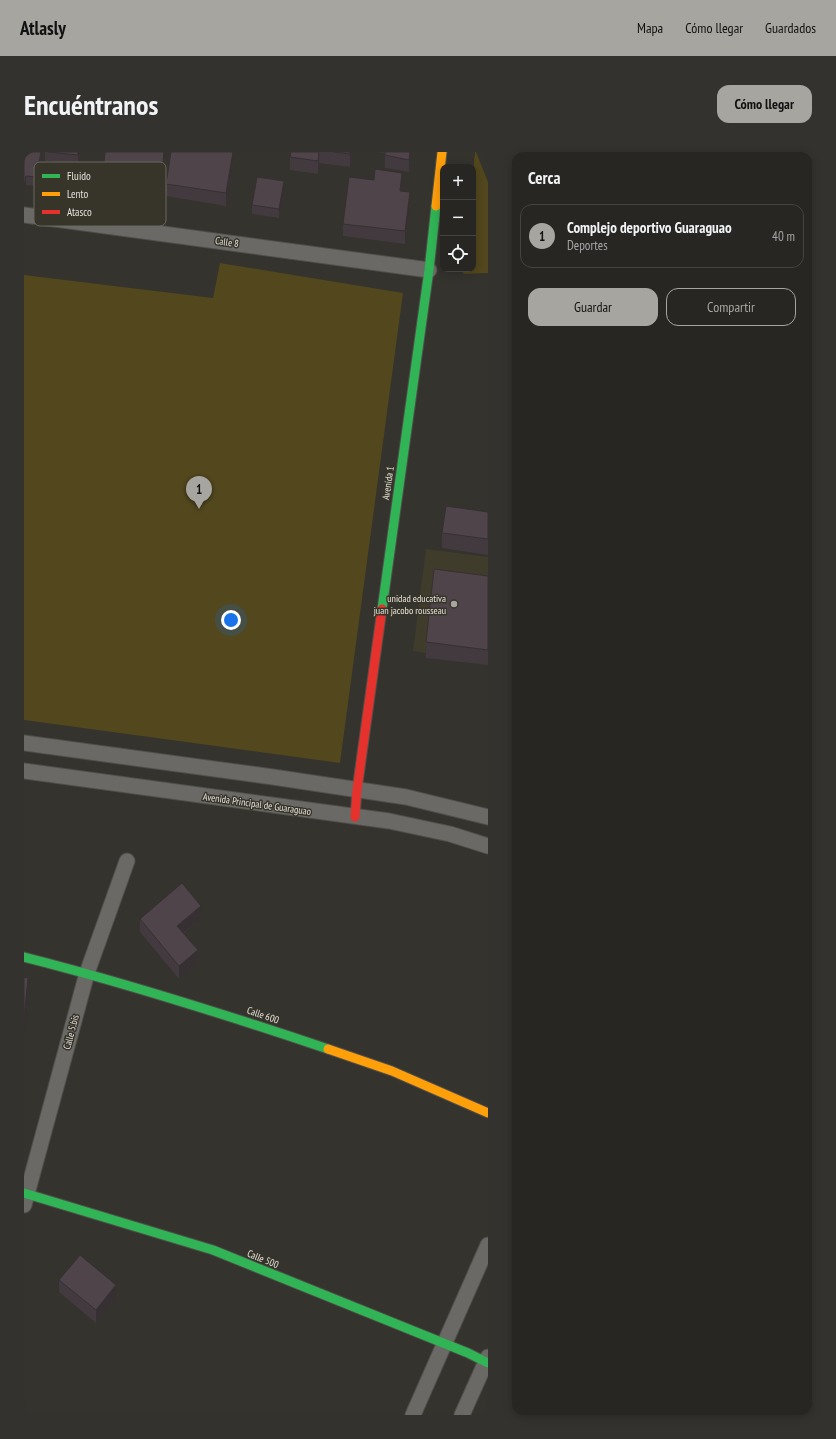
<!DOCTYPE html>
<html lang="es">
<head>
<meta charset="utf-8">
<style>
  :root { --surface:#272622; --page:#33322f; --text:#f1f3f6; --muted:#a4a5a5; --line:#434340; --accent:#a7a59f }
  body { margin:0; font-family:"PT Sans Narrow",sans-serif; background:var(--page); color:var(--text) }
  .controls { position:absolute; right:12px; top:12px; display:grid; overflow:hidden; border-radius:8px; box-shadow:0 2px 10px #0003 }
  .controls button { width:36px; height:36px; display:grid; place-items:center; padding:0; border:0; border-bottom:1px solid var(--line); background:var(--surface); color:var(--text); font:20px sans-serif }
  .you { position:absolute; left:207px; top:468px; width:14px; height:14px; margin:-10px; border:3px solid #fff; border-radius:50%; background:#1a73e8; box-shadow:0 0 0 6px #1a73e833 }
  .badge { display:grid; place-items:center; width:26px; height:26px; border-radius:50%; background:var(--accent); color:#111; font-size:13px; font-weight:700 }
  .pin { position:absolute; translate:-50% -33px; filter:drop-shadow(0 1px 2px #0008) }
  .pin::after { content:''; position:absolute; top:21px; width:14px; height:12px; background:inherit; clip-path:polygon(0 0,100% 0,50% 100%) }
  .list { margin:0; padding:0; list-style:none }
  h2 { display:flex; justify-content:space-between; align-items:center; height:52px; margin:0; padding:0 16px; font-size:17px }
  h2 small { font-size:13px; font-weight:400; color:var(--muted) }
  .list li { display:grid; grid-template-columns:26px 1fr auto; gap:12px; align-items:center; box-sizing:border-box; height:64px; margin:0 8px 8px; padding:0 8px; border:1px solid var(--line); border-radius:12px }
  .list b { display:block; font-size:15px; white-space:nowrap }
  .list p { margin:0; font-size:13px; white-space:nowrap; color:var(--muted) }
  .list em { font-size:13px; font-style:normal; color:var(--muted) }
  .actions { display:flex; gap:8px; padding:12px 16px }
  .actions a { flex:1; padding:9px 0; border:1px solid var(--accent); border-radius:12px; text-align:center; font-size:14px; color:var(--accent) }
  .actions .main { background:var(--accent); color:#111 }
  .icon { flex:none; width:22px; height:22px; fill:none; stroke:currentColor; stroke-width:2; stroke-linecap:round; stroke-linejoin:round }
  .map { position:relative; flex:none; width:464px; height:1263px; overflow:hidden; border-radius:12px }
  header { display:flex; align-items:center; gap:24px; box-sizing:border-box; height:56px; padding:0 20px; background:var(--accent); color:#111 }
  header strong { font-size:19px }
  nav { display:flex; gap:22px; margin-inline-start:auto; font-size:14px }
  .intro { display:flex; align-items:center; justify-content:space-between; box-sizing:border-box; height:96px; padding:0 24px }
  h1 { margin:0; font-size:28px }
  .button { padding:10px 18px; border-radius:12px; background:var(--accent); color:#111; font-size:14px; font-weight:700 }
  main { display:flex; gap:24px; padding:0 24px }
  aside { flex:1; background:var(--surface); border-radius:12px; box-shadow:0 2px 10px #0003 }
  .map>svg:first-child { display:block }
</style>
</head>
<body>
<header>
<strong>Atlasly</strong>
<nav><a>Mapa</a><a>Cómo llegar</a><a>Guardados</a></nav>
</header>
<div class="intro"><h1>Encuéntranos</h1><a class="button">Cómo llegar</a></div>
<main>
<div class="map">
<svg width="464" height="1263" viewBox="0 0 464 1263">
  <rect width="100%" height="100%" fill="#34332d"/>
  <path fill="#403c2c" d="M402,397L464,405V511L389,499Z"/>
  <path fill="#52471d" d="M451,0H452L464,30V121L439,122V117H449V20Z
    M196,111L379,141L316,611L0,568V123L189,146Z"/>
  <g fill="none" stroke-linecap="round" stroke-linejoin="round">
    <defs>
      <path id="street" d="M0,63L405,118
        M0,591L249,625L382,645L464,665
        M0,619L365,669L426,682L464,694
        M0,1053L63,821L103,709
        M389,1263L464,1093
        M438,1263L464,1205"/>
      <path id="fast" d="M358,457L405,118L412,54
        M0,805C103,831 203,863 304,897
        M0,1041L189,1098L444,1201L464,1211"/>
      <path id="slow" d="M412,54L418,0
        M304,897L368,919L464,961"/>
      <path id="jam" d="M331,665L333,638L358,457"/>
    </defs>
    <use href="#street" stroke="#4f4e4a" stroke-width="17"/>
    <use href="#fast" stroke="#4f4e4a" stroke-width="11"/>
    <use href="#slow" stroke="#4f4e4a" stroke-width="11"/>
    <use href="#jam" stroke="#4f4e4a" stroke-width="11"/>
    <use href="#street" stroke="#6a6966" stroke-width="15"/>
    <use href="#fast" stroke="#30b455" stroke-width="9"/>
    <use href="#slow" stroke="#ff9f0a" stroke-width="9"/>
    <use href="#jam" stroke="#e5322d" stroke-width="9"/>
  </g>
  <path fill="#433a3f" d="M0,0H18L12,34L2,33L0,44Z
    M21,0H55L54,12L21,9Z
    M267,0H328L326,15L295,11L294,22L266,18V5Z
    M353,0H388L385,20L361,16V1Z
    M140,12L137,46L78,41V28Z
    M209,12L202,54L142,44V32Z
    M378,33V39L386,53L381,92L319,84V72Z
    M260,38L255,66L228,62V53Z
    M464,360V403L418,396V381Z
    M464,424V513L402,506V490Z
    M177,766L160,781L174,811L155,827L116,780V767Z
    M35,1128L92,1146L72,1171L35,1140Z"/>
  <path fill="#373033" d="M17,0H18L12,34V25Z
    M54,0H55L54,12Z
    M140,0V12L137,46V33Z
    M209,0V12L202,54V41Z
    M295,0V11L294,22V9Z
    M326,0H328L326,15Z
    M386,0H388L385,20V8Z
    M378,21V33L376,52V39Z
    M2,24V33L0,44V35Z
    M260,29V38L255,66V57Z
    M386,40V53L381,92V79Z
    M177,754V766L153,786V774Z
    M174,798V811L155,827V814Z
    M4,826V842L0,884V868Z
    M92,1133V1146L72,1171V1158Z"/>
  <path fill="#4e4449" stroke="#373033" d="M0,0H17L12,25L2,24L0,35Z
    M24,0H54V3Z
    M81,0H140L137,33L78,28Z
    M147,0H209L202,41L142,32Z
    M267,0H295L294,9L266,5Z
    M310,0H326V2Z
    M361,0H386L385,8L361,3Z
    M351,17L378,21L376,39L386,40L381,79L319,72L325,25L350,28Z
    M233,25L260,29L255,57L228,53Z
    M422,354L464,360V387L418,381Z
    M410,417L464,424V498L402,490Z
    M158,731L177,754L153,774L174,798L155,814L116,767Z
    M0,825L4,826L0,868Z
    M56,1103L92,1133L72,1158L35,1128Z"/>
  <circle fill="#a7a59f" stroke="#37342a" stroke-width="1.5" cx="430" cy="452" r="4"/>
  <g text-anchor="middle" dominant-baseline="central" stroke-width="3" stroke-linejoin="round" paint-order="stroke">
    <g font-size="10" fill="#e5e3dc" stroke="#37342a">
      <text transform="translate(203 90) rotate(8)">Calle 8</text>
      <text transform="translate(364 331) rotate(-82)">Avenida 1</text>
      <text transform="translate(233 652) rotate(8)">Avenida Principal de Guaraguao</text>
      <text transform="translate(239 863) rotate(19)">Calle 600</text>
      <text transform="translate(47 880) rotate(-75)">Calle 5.bis</text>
      <text transform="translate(239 1107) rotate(22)">Calle 500</text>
    </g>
    <g font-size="10" fill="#e5e3dc" stroke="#37342a" text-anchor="end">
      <text x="422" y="446">unidad educativa<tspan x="422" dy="12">juan jacobo rousseau</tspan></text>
    </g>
  </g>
  <rect x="10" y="10" width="132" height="64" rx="6" fill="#37342a" stroke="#6b695f" stroke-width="1"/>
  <rect x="18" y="22" width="18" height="4" fill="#30b455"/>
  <rect x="18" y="40" width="18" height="4" fill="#ff9f0a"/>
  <rect x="18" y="58" width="18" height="4" fill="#e5322d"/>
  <g font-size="11" fill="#e5e3dc">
    <text x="43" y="28">Fluido</text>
    <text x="43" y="46">Lento</text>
    <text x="43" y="64">Atasco</text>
  </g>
</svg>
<div class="controls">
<button>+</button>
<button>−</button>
<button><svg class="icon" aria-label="locate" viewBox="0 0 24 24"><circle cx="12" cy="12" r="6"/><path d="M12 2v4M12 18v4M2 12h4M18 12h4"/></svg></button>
</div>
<div class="you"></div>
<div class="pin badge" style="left:175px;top:357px">1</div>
</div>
<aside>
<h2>Cerca<small></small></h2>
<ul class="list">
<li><span class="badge">1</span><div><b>Complejo deportivo Guaraguao</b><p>Deportes</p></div><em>40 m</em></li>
</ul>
<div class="actions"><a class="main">Guardar</a><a>Compartir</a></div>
</aside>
</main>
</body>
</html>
